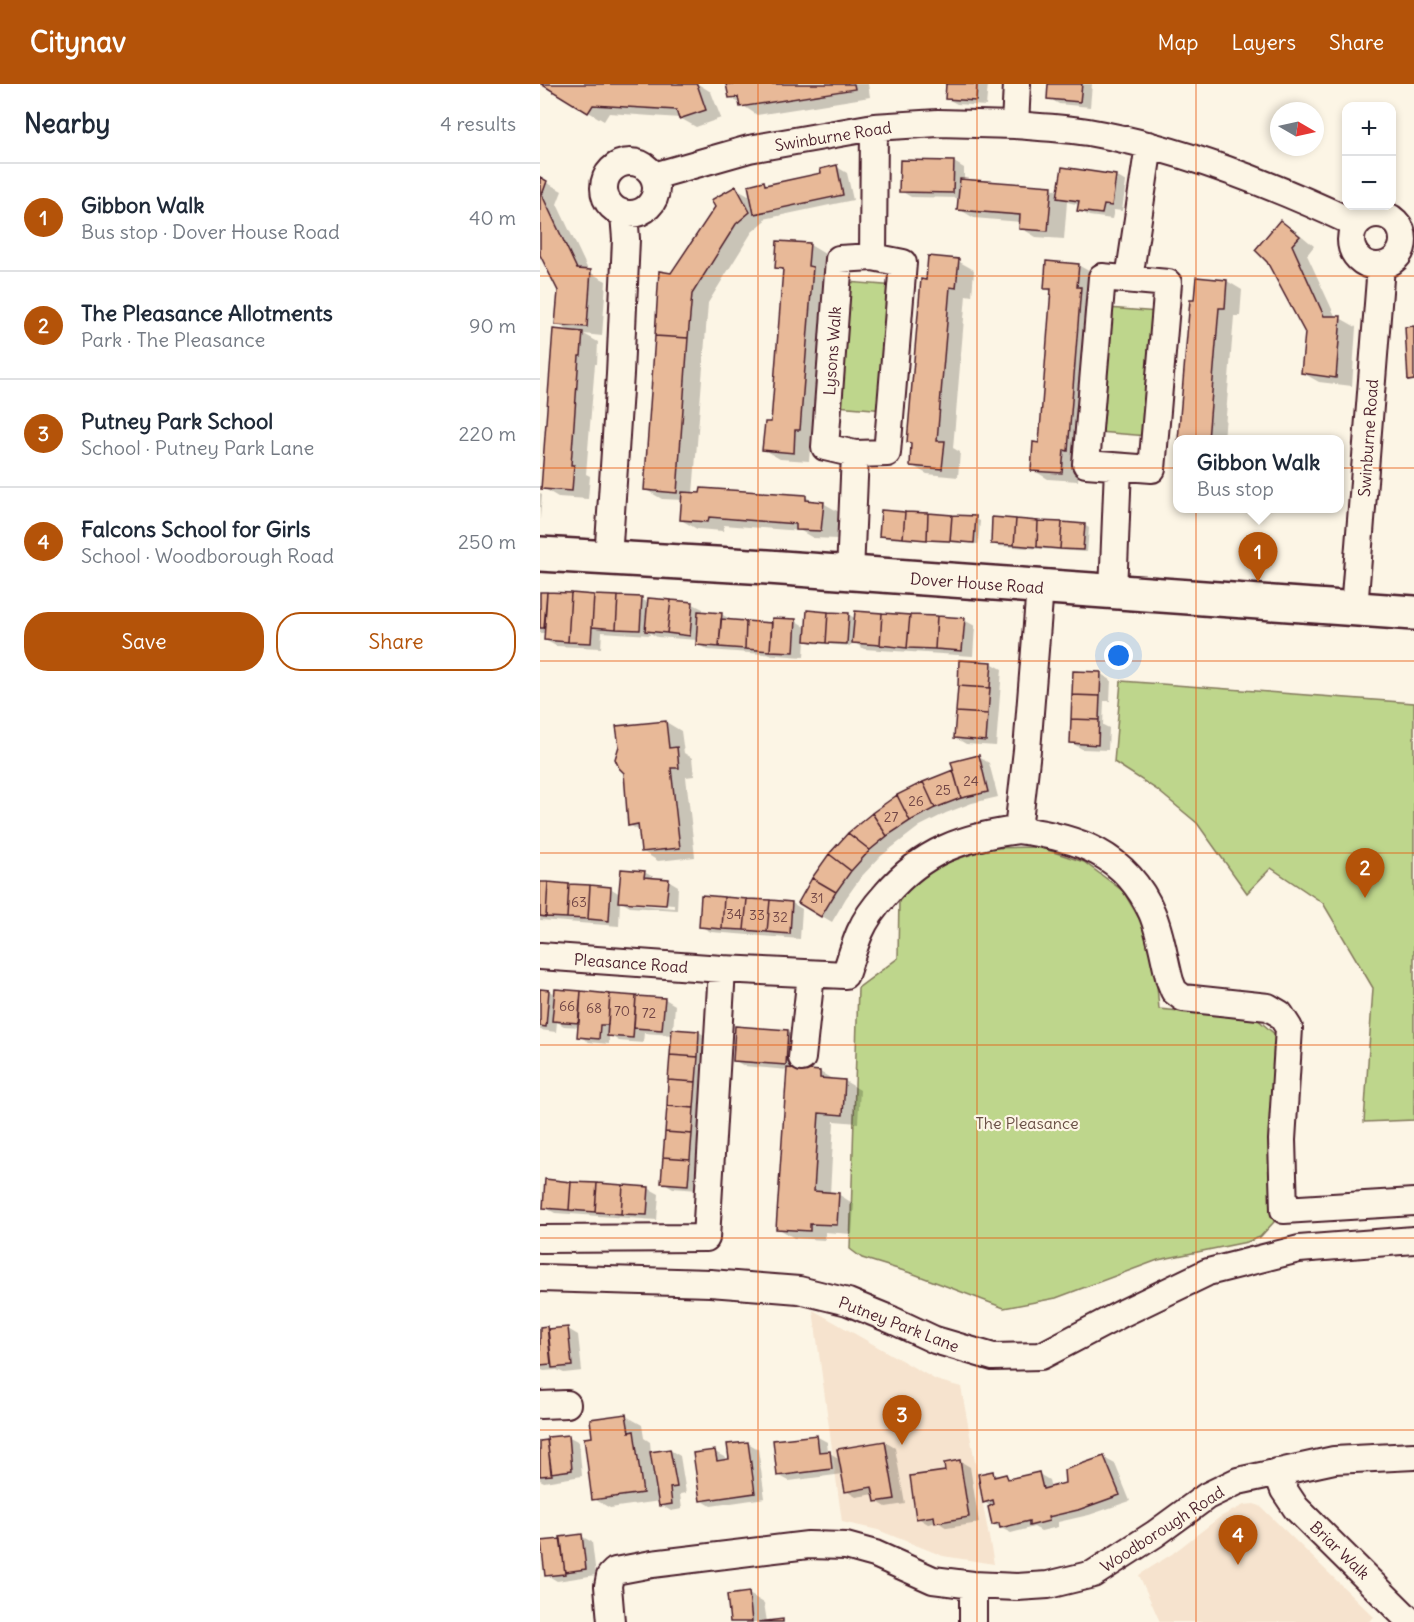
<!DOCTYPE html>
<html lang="en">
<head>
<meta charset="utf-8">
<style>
  :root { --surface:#fff; --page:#f6f6f7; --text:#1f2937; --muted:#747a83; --line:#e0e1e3; --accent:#b45309 }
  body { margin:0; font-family:Delius,sans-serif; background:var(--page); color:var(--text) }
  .controls { position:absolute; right:18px; top:18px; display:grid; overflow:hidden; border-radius:12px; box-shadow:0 3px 9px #0003 }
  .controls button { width:54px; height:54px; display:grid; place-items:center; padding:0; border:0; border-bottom:2px solid var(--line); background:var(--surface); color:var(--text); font:30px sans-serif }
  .compass { position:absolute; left:730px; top:18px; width:54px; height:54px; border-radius:50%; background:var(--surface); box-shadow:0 3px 9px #0003; rotate:99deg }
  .you { position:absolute; left:579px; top:572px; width:21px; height:21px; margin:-15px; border:4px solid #fff; border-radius:50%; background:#1a73e8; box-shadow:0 0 0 9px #1a73e833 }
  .badge { display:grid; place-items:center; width:39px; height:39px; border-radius:50%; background:var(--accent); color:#fff; font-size:20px; font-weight:700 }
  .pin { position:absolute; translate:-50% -50px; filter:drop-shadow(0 2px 3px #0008) }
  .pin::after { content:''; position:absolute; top:32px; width:21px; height:18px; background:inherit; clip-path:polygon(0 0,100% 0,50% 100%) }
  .popup { position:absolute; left:633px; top:351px; width:171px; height:78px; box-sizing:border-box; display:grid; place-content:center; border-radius:12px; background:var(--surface); filter:drop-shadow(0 2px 4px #0005); font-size:20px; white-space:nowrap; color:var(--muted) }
  .popup b { font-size:22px; color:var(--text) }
  .popup::after { content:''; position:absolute; left:50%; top:100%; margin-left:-12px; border:12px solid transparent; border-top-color:var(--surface) }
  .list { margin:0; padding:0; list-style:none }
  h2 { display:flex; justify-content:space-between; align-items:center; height:78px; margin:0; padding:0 24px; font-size:26px }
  h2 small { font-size:20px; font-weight:400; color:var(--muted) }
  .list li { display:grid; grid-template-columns:39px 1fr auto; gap:18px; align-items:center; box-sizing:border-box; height:108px; padding:0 24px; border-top:2px solid var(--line) }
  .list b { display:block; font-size:22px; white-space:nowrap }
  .list p { margin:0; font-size:20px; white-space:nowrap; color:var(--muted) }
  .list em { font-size:20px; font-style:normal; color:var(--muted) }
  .actions { display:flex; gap:12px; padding:18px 24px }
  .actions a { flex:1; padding:14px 0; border:2px solid var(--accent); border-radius:24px; text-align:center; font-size:21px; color:var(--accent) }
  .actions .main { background:var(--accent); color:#fff }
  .map { position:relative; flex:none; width:874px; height:1538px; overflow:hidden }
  header { display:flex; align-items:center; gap:36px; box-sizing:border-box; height:84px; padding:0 30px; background:var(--accent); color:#fff }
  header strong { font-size:28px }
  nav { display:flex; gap:33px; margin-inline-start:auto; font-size:21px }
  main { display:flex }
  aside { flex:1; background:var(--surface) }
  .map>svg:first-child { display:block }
</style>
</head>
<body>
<header>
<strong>Citynav</strong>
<nav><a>Map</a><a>Layers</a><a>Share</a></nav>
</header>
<main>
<aside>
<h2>Nearby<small>4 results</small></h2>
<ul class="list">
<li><span class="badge">1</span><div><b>Gibbon Walk</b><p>Bus stop · Dover House Road</p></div><em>40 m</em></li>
<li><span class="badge">2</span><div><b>The Pleasance Allotments</b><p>Park · The Pleasance</p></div><em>90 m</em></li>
<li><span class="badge">3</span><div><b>Putney Park School</b><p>School · Putney Park Lane</p></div><em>220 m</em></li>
<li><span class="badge">4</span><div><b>Falcons School for Girls</b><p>School · Woodborough Road</p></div><em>250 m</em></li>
</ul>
<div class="actions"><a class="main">Save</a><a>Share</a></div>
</aside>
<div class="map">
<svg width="874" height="1538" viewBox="0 0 874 1538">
  <rect width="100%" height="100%" fill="#fcf5e5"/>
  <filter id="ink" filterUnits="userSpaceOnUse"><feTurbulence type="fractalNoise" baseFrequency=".0167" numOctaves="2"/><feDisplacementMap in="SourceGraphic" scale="12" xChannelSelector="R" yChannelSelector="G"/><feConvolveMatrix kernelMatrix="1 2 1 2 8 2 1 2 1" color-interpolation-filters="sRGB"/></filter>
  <g filter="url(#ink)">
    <path fill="#f6e3ce" d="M273,1226L396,1296L421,1303L454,1480L403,1472L338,1446L302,1438Z
      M714,1420L720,1422L834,1533L828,1538H620L599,1491L632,1470L680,1433L704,1421Z"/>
    <path fill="#bed68c" stroke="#847a5c" stroke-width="1.5" d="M307,198L356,202L346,326L296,322Z
      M568,224L618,228L608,352L558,348Z
      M581,597L874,619V1036L824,1038L833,904L783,819L731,784L707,809L657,739L616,705L574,678Z
      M498,763L544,778L583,807L602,839L615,878L619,925L716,934L738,953L733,1074L734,1138L720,1153L707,1158L618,1176L516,1214L464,1224L374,1190L322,1174L310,1165L318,904L358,874L359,814L395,783L449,764Z"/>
    <path fill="#0003" fill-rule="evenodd" d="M158,0L171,8L181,34L156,43L140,34L69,29L64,37L2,1Z
      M190,0H328L330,13L217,31L190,13Z
      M407,0H448L446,22L417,20L406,14Z
      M510,0H552L550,23L519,20L509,14Z
      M414,78L424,84V97L512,104L520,108L576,92L586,98L582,127L574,126L572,135L549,132L539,126L540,121L527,118L524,155L496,153L481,144V138L434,134L419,125L420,114L371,113L361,107Z
      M297,83L307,89L313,116L224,135L225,137L212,148L168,219L153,410H162V406L266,413L276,419H283L299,428L297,455L273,454L261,447L184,441L183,447L157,445L141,436L143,416L122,415L106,406L132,190L196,104L212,113L224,99L228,102L283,90Z
      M0,95L22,107L17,120L49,188L66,197L62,252L44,250L58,258L57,280H55L46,390L50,392L48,415L18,413L3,404L32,248L17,240L19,207L0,168Z
      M740,138L756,147L774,162L767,171L796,234H800L816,243L812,302L779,298L763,289L767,249Z
      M270,161L285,170L283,191L288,193L275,354H271L269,377L240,375L224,366L232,340L244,187L237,183Z
      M418,177L434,186L432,212L426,211L413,364L420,368L418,393L387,390L371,381L387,197Z
      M538,181L554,190L538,397L508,395L493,386L501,361L512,208L505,204Z
      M687,197L702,206L700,232H694L684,356H639L656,218Z
      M0,409L2,410L0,436Z
      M435,434L440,437L438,460L345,454L341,451Z
      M544,441L549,444L547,468L457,462L452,459Z
      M0,509L101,515L109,519V516L153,520L163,525V529L181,530L192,536L233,541L256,537L267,544L308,530L316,535L424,536L435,542L433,572L324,565L312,557L311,562L271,559L265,556L264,573L168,566L157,560L158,556L117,553L110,549V551L62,548L61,564L16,562L5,556L6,549H0Z
      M451,579L462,585L456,662L426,660L416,654Z
      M561,590L571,596L570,617H564L563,641L569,644L568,666L542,665L532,659Z
      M126,638L141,647L144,669L152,674L154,692L146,693L155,773L118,777L102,767L100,747L89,741L86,688Z
      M439,673L449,679L458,713L432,719L406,729L380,742L341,772L321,793L306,814L292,838L260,819L383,699L415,687Z
      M104,788L115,794L128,796L138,802L137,826L90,823L80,817L79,842L0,836V799L70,804L80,810ZM89,817L134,820V824L89,820Z
      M162,813L252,819L262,825L260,855L171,848L160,842Z
      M0,906L9,907L16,911V907L125,915L135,921L133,947L159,948L169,954L158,1106L133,1104L123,1098L133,951L104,949L103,959L79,957L69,951V960L49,958L39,952L40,943L24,942L17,938L16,948L0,946Z
      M247,947L258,953L256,986L280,988L294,996L305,997L320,1006L318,1039L294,1037L290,1110H298L314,1120L312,1150L285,1148V1156L254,1154L238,1144L248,986L204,982L194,976Z
      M108,1104L119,1110L117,1136L15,1129L4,1123Z
      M7,1244L12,1246L28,1245L38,1251L42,1287L24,1289L17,1286L4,1287L0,1285V1245Z
      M86,1332L102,1341L104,1354L110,1358L111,1369L130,1366L140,1372L146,1409L140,1410L142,1425L131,1427L121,1421L120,1417L70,1424L54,1415V1354Z
      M28,1352L39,1358L42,1392L4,1398L0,1396V1357Z
      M276,1352L287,1358L288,1368L300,1375L345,1358L355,1364L365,1420L346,1423L336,1417L335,1410L316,1413L306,1407L303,1390L249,1397L238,1391Z
      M208,1359L218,1365L225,1414L171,1422L161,1416L175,1368L186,1374V1377H191Z
      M564,1374L575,1380L590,1417L549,1431L518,1438V1443L501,1447L494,1443L471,1449L453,1440L452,1423L444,1418L452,1389L460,1393L466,1392L472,1396L499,1390L509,1396L511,1404L527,1400Z
      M420,1377L430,1383L439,1439L407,1444L398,1438L388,1440L378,1434L407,1388Z
      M41,1452L52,1458L56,1491L17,1497L7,1491Z
      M209,1510L224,1519L227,1538H191Z"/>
    <path fill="#e8b998" stroke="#4a1f2b" stroke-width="1.5" d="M1,0H157L166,26L139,35L136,26L53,21L48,29Z
      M186,0H314L315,5L200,23L198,13L189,14Z
      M406,0H437L436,17L405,15Z
      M508,0H542L540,18L507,15Z
      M360,76L414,77L413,109L359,108Z
      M297,81L303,111L214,130L208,101L224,97L225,101L281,89L280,85Z
      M522,83L576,91L572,122L564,121L562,130L537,127L539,117L517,114Z
      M0,93L7,97L2,111L37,185L51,186L47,243L15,241L18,207L0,171Z
      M420,95L512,102L508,147L479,145L480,131L417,126Z
      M196,102L210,128L196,140L152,210L148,254L115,252L119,187L131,189L175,123L171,116Z
      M740,136L760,152L752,161L784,232H801L796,294L761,289L765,249L727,178L715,166Z
      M237,157L270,159L268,182L273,183L260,346H255L254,369L222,366L225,338H231L243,185L235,184Z
      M388,172L419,175L416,204L410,203L397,357H405L402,385L370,382L371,359L367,358L381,195L386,196Z
      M506,177L539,180L537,203H541L528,367L524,366L522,389L491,387L493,358L499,359L511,205H504Z
      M656,193L687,196L685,224H679L668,356H638L650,216H654Z
      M874,242V296L868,297L865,243Z
      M13,245L43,248L41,272H39L31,381H34L32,407L1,405Z
      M115,252L148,254L137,409L104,406Z
      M161,404L266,411V416L284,418L281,447L256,446V440L169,433L168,438L140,436L142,408L160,409Z
      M341,426L365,428L363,454L339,452Z
      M365,428L388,429L387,456L363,454Z
      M388,429L412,431L410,457L387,456Z
      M412,431L436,432L434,459L410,457Z
      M452,433L476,435L474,461L451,460Z
      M476,435L498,437L497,463L474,461Z
      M498,437L522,438L520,465L497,463Z
      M522,438L545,440L543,466L520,465Z
      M0,508H7L4,544H0Z
      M7,508L31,509L28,558L4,556Z
      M31,509L54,511L51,559L28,558Z
      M54,511L78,512L76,545L52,543Z
      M78,512L102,513L100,546L76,545Z
      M108,514L131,516L127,549L105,547Z
      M131,516L153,518L150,552L127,549Z
      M267,526L288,528L286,559L265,557Z
      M158,527L182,529L179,563L156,561Z
      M315,527L342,529L340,561L312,559Z
      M288,528L309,529L307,560L286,559Z
      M342,529L370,531L367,564L340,561Z
      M370,531L397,532L395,565L367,564Z
      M397,532L425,534L422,567L395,565Z
      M232,534L256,535L254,568L230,567Z
      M181,535L206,537L205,565L179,563Z
      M206,537L232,539L230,567L205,565Z
      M419,576L452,578L450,604L418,602Z
      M533,587L561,588L560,612L532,611Z
      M418,602L450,604L448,630L416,628Z
      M532,611L560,612L559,636L531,635Z
      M416,628L448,630L446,657L414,654Z
      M531,635L559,636L558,661L530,659Z
      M126,637L129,664L137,663L139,684H131L140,764L101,768L98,740L88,742L84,689L79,684L75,675L79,662L76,642Z
      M439,671L448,708L421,714L411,678Z
      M413,686L421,714L395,724L383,698Z
      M383,698L395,724L370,737L357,711Z
      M357,711L370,737L347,752L332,729Z
      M332,729L347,752L330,766L308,749Z
      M308,749L330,766L311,787L289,770Z
      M289,770L311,787L296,808L272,794Z
      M81,785L105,787L104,793L129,795L126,821L78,818Z
      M272,794L296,808L281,833L258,819Z
      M0,798H8L6,833L0,832Z
      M8,798L29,800L27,834L6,833Z
      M29,800L50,801L48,835L27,834Z
      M50,801L71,803L69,837L48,835Z
      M161,811L184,813L182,845L159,843Z
      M184,813L207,815L204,846L182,845Z
      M207,815L230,816L227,848L204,846Z
      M230,816L252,818L250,850L227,848Z
      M0,905L9,906L6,943L0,942Z
      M15,905L41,907L39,939L12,937Z
      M41,907L70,910L68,941H60L59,955L37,953Z
      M70,910L96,912L93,954L67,952Z
      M96,912L125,914L122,946L94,944Z
      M195,942L248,946L246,981L193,977Z
      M132,945L159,947L158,973L130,971Z
      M130,971L158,973L156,998L128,996Z
      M247,984L280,987V994L305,996L303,1031L279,1029L274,1107L299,1109L297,1141L270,1140V1147L236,1145Z
      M128,996L156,998L154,1024L127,1022Z
      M127,1022L154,1024L152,1050L125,1048Z
      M125,1048L152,1050L150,1075L123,1073Z
      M123,1073L150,1075L148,1101L121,1099Z
      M5,1095L31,1098L29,1126L3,1124Z
      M31,1098L57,1099L55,1128L29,1126Z
      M57,1099L83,1101L81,1130L55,1128Z
      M83,1101L109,1103L107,1131L81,1130Z
      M7,1242L11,1280L0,1281V1243Z
      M28,1243L32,1282L12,1284L8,1245Z
      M86,1330L89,1348L94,1347L103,1409L52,1416L44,1354L52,1353L50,1335Z
      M29,1351L32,1386L11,1389L7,1353Z
      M277,1351L279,1368L290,1367L292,1385L237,1392L233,1356Z
      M7,1356L12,1391L0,1392V1357Z
      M345,1357L355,1415L335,1418L332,1403L305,1408L297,1365Z
      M208,1358L215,1409L160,1417L153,1369L175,1366L177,1377L189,1375L187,1360Z
      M130,1365L137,1403L130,1404L132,1420L119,1422L110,1368Z
      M564,1372L580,1411L538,1426L508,1433L509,1437L489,1442V1437L460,1444L459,1439L452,1441L448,1423L454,1420L453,1416L443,1419L438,1390L453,1387L454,1393L466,1390L468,1395L499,1388L503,1405L525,1399L524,1386Z
      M420,1376L429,1433L395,1439L394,1432L376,1435L370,1392L405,1387L404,1379Z
      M42,1450L46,1485L25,1488L20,1453Z
      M21,1455L25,1490L5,1492L1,1457Z
      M209,1508L212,1538H190L187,1511Z
      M243,1535V1538H218Z"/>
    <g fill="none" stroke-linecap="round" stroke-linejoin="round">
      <defs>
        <path id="street" d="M475,41C499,43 524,44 548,48C640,64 731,100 816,140
          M64 104a26 26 0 1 1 52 0a26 26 0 1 1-52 0Z
          M114,92L209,65L334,43L398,39L475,41L477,0
          M811 156a26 26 0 1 1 52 0a26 26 0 1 1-52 0Z
          M333,173L363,179L347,369L315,370L285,363L299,175Z
          M333,173L334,43
          M562,193L628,199L612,385L546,380Z
          M589,195L609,61
          M68,475L80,290L86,155L84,130
          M310,489L315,370
          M573,508L578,383
          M814,525L841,182
          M478,746C537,753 587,770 612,829C621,850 624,875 630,897L634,907L643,914L728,923L740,930L749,944L742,1056L744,1126L874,1118
          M0,872L182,885
          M262,974L271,890
          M0,1155L166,1154L182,885L305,891C310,877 314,862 320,848C326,834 336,821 346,810C383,767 422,753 478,746L487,666L500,503
          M0,1194L170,1199L259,1206L308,1218L352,1236L395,1256L453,1273L501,1272L583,1229L668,1188L759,1165L874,1156
          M0,1321L27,1320
          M737,1388L744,1406L756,1424L871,1538
          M71,1538L68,1502L70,1492L75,1487L112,1480L268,1461L306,1462L335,1470L393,1496L433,1501L477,1503L508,1501L553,1490L615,1450L667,1412L698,1397L794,1376L874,1372
          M433,1538V1501"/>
        <path id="secondary" d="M0,470L228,483L874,529"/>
      </defs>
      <use href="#street" stroke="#4a1f2b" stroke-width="30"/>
      <use href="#secondary" stroke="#4a1f2b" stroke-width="38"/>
      <use href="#street" stroke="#fcf5e5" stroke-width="26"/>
      <use href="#secondary" stroke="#fcf5e5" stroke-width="33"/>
    </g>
  </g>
  <path fill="none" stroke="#e8590c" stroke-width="1.5" stroke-opacity="0.55" d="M218,0V1538M437,0V1538M656,0V1538M0,192H874M0,384H874M0,577H874M0,769H874M0,961H874M0,1154H874M0,1346H874"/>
  <g text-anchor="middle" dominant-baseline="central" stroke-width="4.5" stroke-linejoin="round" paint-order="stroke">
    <g font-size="14" fill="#724646">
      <text x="431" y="697">24</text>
      <text x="403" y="706">25</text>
      <text x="376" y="717">26</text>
      <text x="351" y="733">27</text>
      <text x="277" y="814">31</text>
      <text x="39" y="818">63</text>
      <text x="194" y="830">34</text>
      <text x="217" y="831">33</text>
      <text x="240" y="833">32</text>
      <text x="27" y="922">66</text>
      <text x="54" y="924">68</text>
      <text x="82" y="927">70</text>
      <text x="109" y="929">72</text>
    </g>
    <g font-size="16" fill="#4a1f2b" stroke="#fcf5e5">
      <text transform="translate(293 52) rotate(-9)">Swinburne Road</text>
      <text transform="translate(292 267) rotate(-86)">Lysons Walk</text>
      <text transform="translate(828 354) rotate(-86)">Swinburne Road</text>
      <text transform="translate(437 499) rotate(4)">Dover House Road</text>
      <text transform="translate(91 879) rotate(4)">Pleasance Road</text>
      <text transform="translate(359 1240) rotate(21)">Putney Park Lane</text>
      <text transform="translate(622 1445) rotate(-33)">Woodborough Road</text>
      <text transform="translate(800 1466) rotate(44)">Briar Walk</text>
    </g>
    <g font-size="16" fill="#674d43" stroke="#fcf5e5">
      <text x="487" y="1039">The Pleasance</text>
    </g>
  </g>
</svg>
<div class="controls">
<button>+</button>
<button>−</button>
</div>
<svg class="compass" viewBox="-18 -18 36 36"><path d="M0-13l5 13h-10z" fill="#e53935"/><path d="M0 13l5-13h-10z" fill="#747a83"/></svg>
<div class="you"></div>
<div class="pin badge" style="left:718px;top:498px">1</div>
<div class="popup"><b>Gibbon Walk</b>Bus stop</div>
<div class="pin badge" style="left:825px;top:814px">2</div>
<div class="pin badge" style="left:362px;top:1361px">3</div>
<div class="pin badge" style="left:698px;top:1481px">4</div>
</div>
</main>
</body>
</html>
